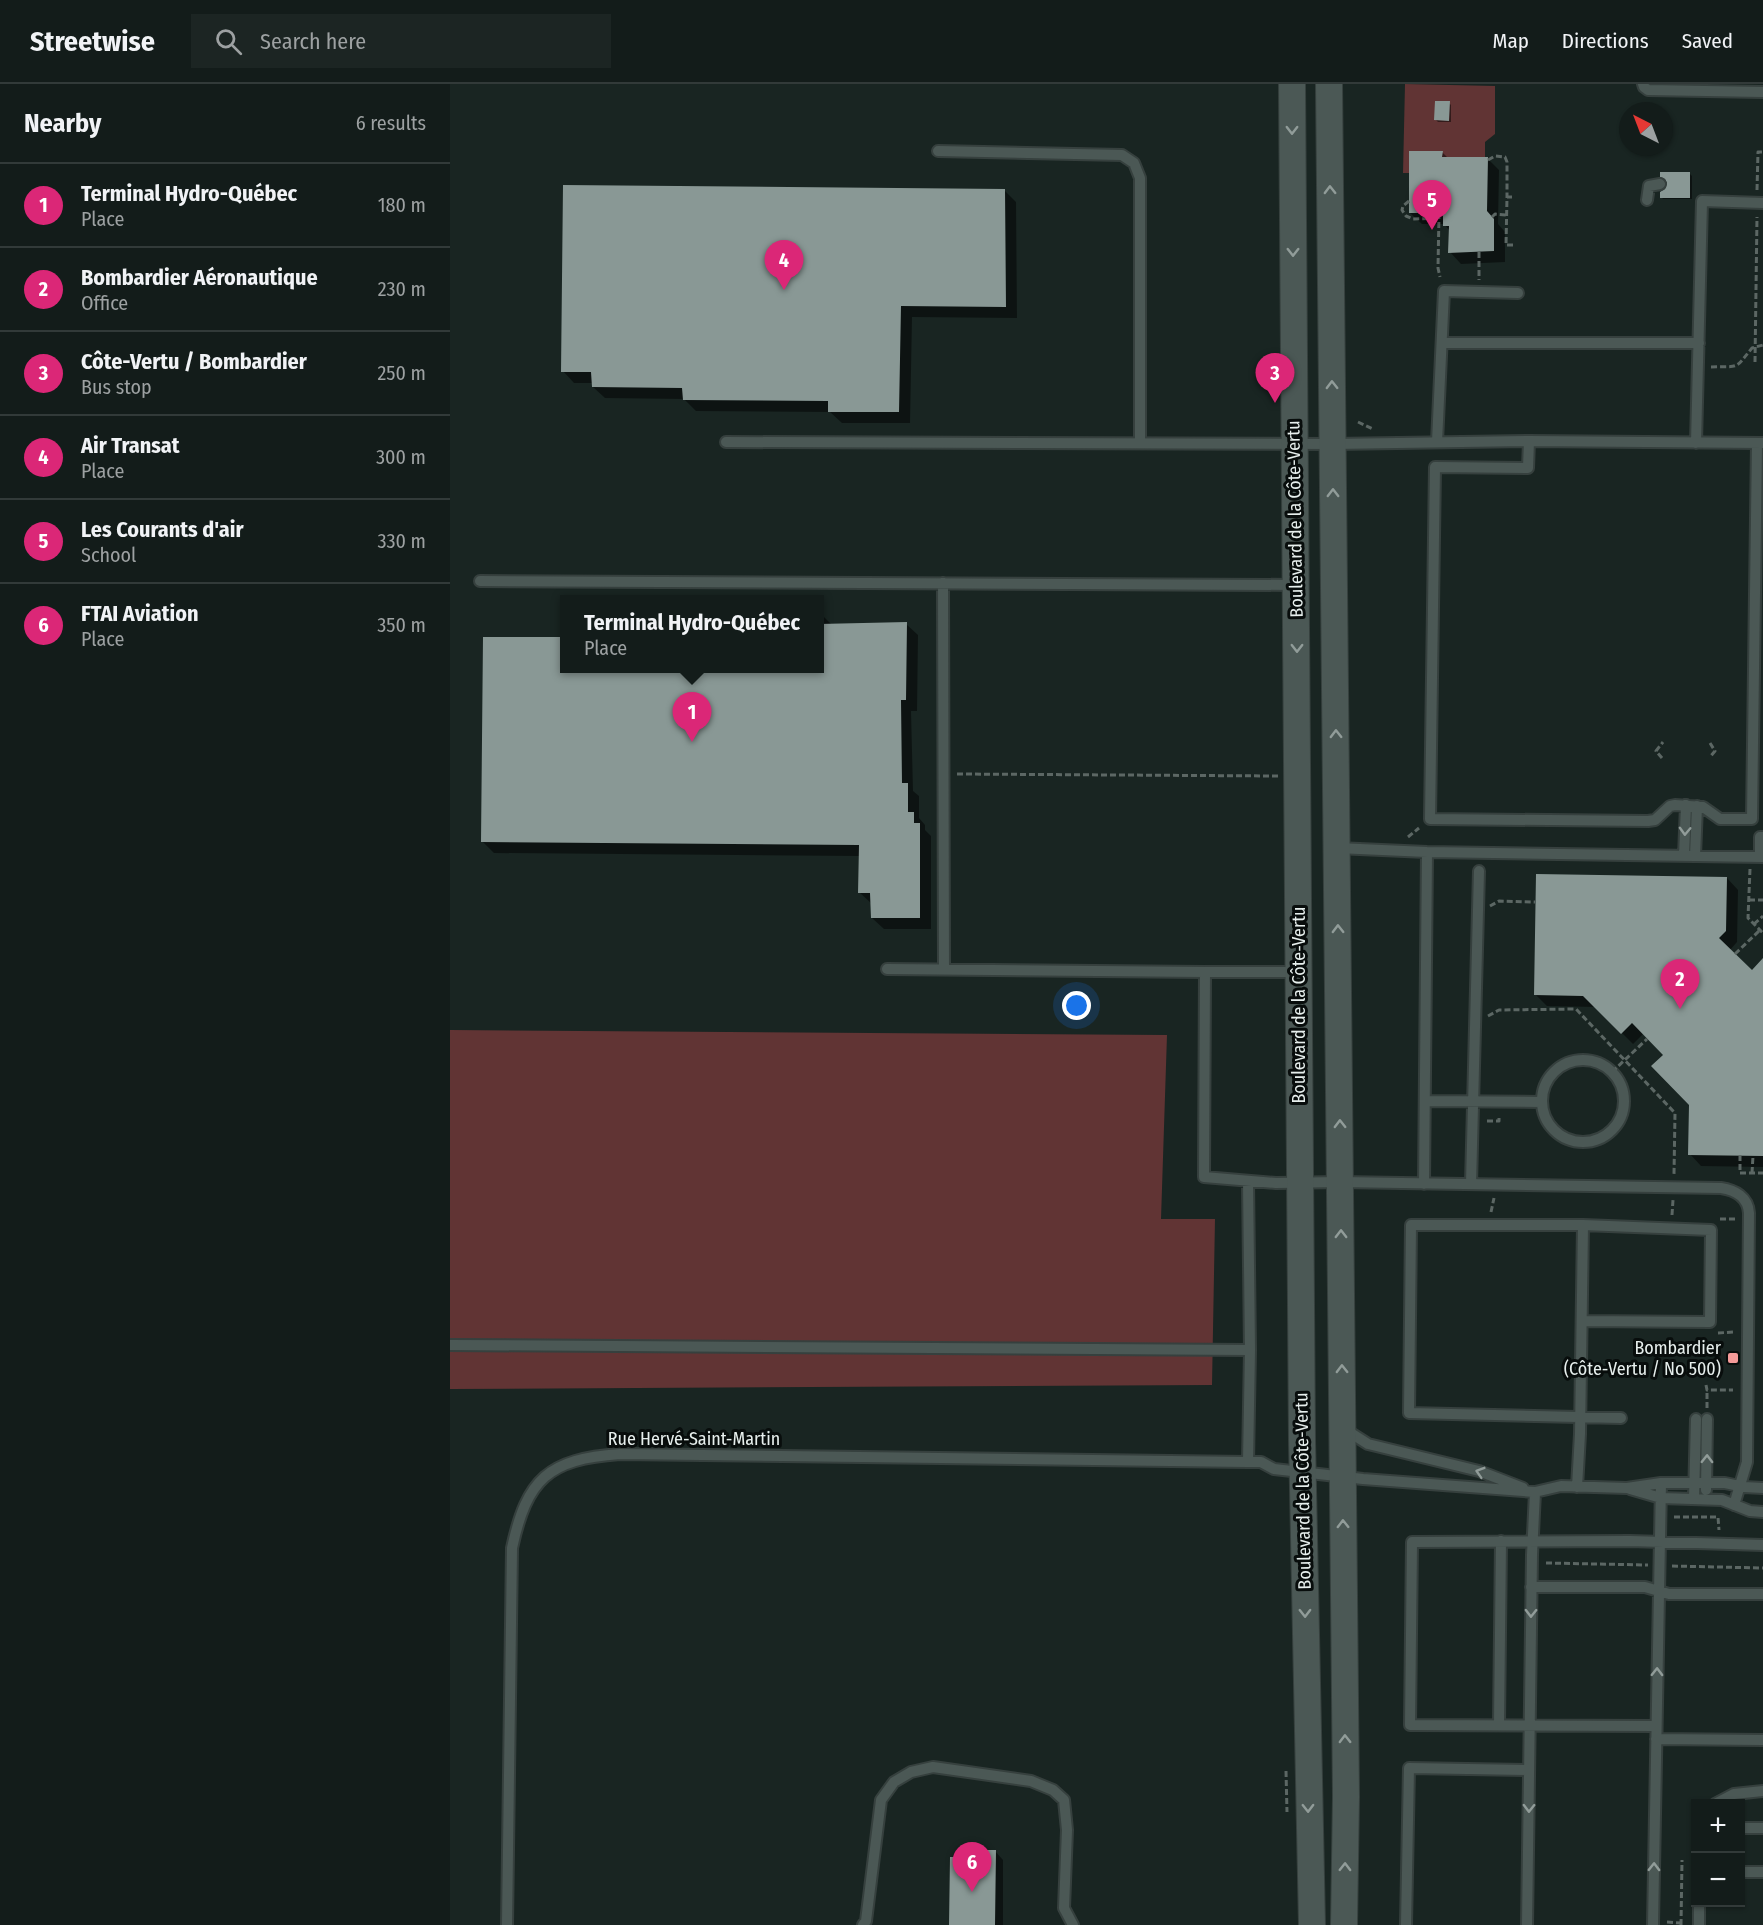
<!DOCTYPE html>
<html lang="en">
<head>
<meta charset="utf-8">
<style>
  :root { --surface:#131c1a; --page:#1c2523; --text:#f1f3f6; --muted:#9da1a2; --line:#323a39; --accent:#db2777 }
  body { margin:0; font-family:"Fira Sans Condensed",sans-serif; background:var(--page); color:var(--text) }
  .controls { position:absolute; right:18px; bottom:18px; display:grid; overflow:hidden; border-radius:0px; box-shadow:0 2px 4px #0004 }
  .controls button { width:54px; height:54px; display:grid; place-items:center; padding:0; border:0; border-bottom:2px solid var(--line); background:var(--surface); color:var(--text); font:30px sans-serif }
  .compass { position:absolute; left:1169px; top:18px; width:54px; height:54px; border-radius:50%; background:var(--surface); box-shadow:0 2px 4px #0004; rotate:318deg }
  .you { position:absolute; left:627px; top:922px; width:21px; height:21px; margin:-15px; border:4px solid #fff; border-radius:50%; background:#1a73e8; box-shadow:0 0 0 9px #1a73e833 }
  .badge { display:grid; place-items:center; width:39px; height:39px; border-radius:50%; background:var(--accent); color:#fff; font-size:20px; font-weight:700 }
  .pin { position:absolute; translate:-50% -50px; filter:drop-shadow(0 2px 3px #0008) }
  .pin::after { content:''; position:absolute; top:32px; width:21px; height:18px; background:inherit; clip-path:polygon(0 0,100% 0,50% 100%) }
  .popup { position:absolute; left:110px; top:511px; width:264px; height:78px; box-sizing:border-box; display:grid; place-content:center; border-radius:0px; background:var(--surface); filter:drop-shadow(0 2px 4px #0005); font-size:20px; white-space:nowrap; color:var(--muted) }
  .popup b { font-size:22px; color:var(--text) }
  .popup::after { content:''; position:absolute; left:50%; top:100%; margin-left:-12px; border:12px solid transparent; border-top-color:var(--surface) }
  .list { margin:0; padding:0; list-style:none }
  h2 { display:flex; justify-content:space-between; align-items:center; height:78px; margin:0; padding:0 24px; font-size:26px }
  h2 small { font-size:20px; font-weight:400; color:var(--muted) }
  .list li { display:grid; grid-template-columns:39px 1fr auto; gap:18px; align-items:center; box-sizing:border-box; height:84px; padding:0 24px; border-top:2px solid var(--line) }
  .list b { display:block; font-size:22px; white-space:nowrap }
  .list p { margin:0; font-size:20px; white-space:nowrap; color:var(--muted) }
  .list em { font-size:20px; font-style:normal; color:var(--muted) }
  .icon { flex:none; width:33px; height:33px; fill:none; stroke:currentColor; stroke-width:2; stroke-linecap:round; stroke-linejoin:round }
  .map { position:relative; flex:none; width:1313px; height:1841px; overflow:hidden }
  header { display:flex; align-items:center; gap:36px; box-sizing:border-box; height:84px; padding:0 30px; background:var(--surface); border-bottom:2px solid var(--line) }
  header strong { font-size:28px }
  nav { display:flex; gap:33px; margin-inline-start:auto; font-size:21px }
  .search { width:420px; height:54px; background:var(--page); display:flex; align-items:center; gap:15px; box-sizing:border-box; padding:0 21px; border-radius:0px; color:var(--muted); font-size:22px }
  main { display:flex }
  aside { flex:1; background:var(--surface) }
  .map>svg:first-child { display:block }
</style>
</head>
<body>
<header>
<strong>Streetwise</strong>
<div class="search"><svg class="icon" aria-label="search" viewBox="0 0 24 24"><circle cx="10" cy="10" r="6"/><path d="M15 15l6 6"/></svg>Search here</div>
<nav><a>Map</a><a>Directions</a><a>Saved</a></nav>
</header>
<main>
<aside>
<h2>Nearby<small>6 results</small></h2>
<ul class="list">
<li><span class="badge">1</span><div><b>Terminal Hydro-Québec</b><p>Place</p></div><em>180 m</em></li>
<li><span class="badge">2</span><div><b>Bombardier Aéronautique</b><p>Office</p></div><em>230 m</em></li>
<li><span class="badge">3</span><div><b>Côte-Vertu / Bombardier</b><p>Bus stop</p></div><em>250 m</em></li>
<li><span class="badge">4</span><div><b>Air Transat</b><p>Place</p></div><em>300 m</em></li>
<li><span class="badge">5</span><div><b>Les Courants d'air</b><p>School</p></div><em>330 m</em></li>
<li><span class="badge">6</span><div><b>FTAI Aviation</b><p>Place</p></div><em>350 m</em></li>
</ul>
</aside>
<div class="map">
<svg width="1313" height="1841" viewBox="0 0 1313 1841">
  <rect width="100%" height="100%" fill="#192522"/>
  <path fill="#613434" d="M955,0L1045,2V50L1035,58V73H1006V106H992V67H959V89H953Z
    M0,946L717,951L711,1135H765L762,1301L0,1305Z"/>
  <path fill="#0007" d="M999,19L1001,21V38H988L986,36Z
    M992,68L998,74H1037L1049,86L1048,140L1055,148V178L1011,180L1000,168V147L994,140H972L960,129Z
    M1239,89L1242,92V115H1213L1211,113Z
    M555,107L566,118L567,234L462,233L460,339H392L380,328L246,327L234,315L155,314L143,303V299H124L113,287Z
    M370,531H372L382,541L456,540L468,551L467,627H461L463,707L469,712V734L475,741V746L481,752V845H434L422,834V820L409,808L410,772L44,769L33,758L34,554L115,555V584H370Z
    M1277,794L1288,806L1287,858L1280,866L1302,888L1313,881V1083L1251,1082L1240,1070L1241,1020L1215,971L1194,949L1183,960L1146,923L1097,922L1085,910Z
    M545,1767L553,1776V1841H500L528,1775Z"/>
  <path fill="#899895" d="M985,17H1000L999,37L984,36Z
    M959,67H993L992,73H1038L1037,127L1044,135V167L998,169L999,142H993V129H959Z
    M1210,88H1240V114H1210V108L1215,105L1217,99L1215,95L1210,93Z
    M113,101L555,105L556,223L451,222L449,328H378V317L233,316L232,304L142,303L141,288H111Z
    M457,538L456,616H451L452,699H458V728H464V739H470V834H421L420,809H408L409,761L31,758L33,553H114V585H369V540Z
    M1086,790L1277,793L1276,847L1269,854L1302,886L1313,874V1072L1238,1071L1239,1021L1201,982L1213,971L1182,939L1171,950L1133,912L1084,911Z
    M527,1766H546L545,1841H499L500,1773H526Z"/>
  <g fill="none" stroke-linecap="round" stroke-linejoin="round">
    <defs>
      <path id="service" d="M1193,0L1194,3L1198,6L1313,8
        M488,67L672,71L684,79L690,94V359
        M1197,116L1199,102L1210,100
        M993,259H1249
        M276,358L883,360L1079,357
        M987,358L994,207L1068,209
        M1246,359L1252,117L1313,119
        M1307,359L1302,735H1270L1253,723L1225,721L1220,722L1205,736L1198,737L980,735L985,383L1078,384L1079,357L1313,359
        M30,497L846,501
        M493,499L494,885
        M887,764L977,768L1313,773
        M1234,772L1236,721
        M1245,772L1247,722
        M1310,773V753H1313
        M437,885L755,888L754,1093L826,1099L890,1098L1271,1104C1285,1106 1298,1113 1299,1129L1297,1378L1284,1421
        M755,888H848
        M1092 1017a41 41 0 1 1 82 0a41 41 0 1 1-82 0Z
        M975,1017L1091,1018
        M974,1100L977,768
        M1021,1100L1029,787
        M1132,1237L1260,1238L1261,1146L1133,1141H961L959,1329L1171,1334
        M0,1261L800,1266
        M896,1346L918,1360L1029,1387L1073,1404
        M798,1378L800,1266L798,1097
        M1127,1403L1130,1350L1133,1141
        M1180,1405L1211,1414L1272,1416L1300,1427L1313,1428
        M1256,1406L1257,1335
        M1244,1415L1246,1335
        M1081,1503H1195L1219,1510H1313
        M1049,1640L1051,1457
        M1206,1642L960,1641L962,1458L1180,1457L1313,1461
        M1206,1655L1313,1656
        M1265,1720L1284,1710L1313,1707
        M1290,1744H1313
        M1290,1788H1313
        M57,1841L62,1464C77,1395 98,1375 170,1370L798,1378H811L824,1385L913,1395L1085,1408L1111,1402L1177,1404L1211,1399H1275L1294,1403L1313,1404
        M413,1841L416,1837L431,1716L444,1698L461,1688L483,1683L581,1697L603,1706L614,1716L617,1746L614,1824L623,1841
        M956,1841L959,1684L1079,1686
        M1077,1841L1082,1471L1085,1408
        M1203,1841L1211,1399
        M1249,1841V1818"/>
      <path id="tertiary" d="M842,0L852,1356L862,1841
        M879,0L896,1713L894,1841"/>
    </defs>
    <use href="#service" stroke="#36403e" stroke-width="14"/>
    <use href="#tertiary" stroke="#36403e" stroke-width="28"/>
    <path stroke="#5c6764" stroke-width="3" stroke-dasharray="6 3" stroke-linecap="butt" d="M1038,76L1045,72L1055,73L1057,78V113
      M1307,106L1308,68H1313
      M959,117L953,122L952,126L956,132L963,135L988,134
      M989,129L988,184L990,193
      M1042,133L1045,130L1056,131
      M1063,161H1056L1057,113H1064
      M1029,168V196
      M1305,278L1307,133
      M1261,283C1291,282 1284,286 1302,264L1313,261
      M908,338L923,345
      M1260,659L1265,667L1260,673
      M1212,674L1206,667L1213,658
      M507,690L828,692
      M958,753L969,744
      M1300,785L1298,834L1313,849
      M1299,816H1313
      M1040,822L1049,817L1085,818
      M1304,840L1313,832
      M1285,870L1310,846
      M1038,932L1049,926L1126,925L1225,1029L1224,1090
      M1162,988L1197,955
      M1037,1037H1049V1032
      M1290,1071V1089H1313
      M1302,1089L1303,1072
      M1041,1128L1044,1114
      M1222,1131L1223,1116
      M1270,1135H1286
      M1268,1249L1284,1248
      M1256,1301L1257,1306H1283
      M1257,1324V1306
      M1224,1433H1268L1269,1446
      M1096,1479L1198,1481
      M1222,1482L1313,1484
      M836,1687L837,1728
      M1217,1838L1231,1839
      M1231,1841L1232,1776"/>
    <use href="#service" stroke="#4b5855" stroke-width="10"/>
    <use href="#tertiary" stroke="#4b5855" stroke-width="26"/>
  </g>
  <defs><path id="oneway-chevron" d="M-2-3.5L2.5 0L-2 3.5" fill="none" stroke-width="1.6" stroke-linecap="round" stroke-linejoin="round" transform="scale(1.5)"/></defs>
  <g stroke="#919c99">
    <use href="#oneway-chevron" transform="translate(842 46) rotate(90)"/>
    <use href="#oneway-chevron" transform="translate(880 106) rotate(-91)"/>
    <use href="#oneway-chevron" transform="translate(843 168) rotate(90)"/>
    <use href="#oneway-chevron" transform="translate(882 301) rotate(-91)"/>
    <use href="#oneway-chevron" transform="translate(883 409) rotate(-90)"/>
    <use href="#oneway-chevron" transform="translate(847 564) rotate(90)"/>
    <use href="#oneway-chevron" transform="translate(886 650) rotate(-91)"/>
    <use href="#oneway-chevron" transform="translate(1235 747) rotate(92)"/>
    <use href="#oneway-chevron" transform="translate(888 845) rotate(-91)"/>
    <use href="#oneway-chevron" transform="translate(890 1040) rotate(-91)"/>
    <use href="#oneway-chevron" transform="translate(891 1150) rotate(-90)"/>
    <use href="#oneway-chevron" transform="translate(892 1285) rotate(-91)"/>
    <use href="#oneway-chevron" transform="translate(1257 1375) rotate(-89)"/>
    <use href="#oneway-chevron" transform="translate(1030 1388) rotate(-163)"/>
    <use href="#oneway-chevron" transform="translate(893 1440) rotate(-91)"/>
    <use href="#oneway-chevron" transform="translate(855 1529) rotate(89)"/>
    <use href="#oneway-chevron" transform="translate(1081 1529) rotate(91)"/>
    <use href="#oneway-chevron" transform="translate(1207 1588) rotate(-89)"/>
    <use href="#oneway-chevron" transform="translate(895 1655) rotate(-91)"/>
    <use href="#oneway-chevron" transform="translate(858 1724) rotate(89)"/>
    <use href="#oneway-chevron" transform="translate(1079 1724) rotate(91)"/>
    <use href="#oneway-chevron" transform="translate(895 1783) rotate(-89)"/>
    <use href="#oneway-chevron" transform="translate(1204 1783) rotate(-89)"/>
  </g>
  <rect fill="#f59b99" stroke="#080d0c" stroke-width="2" x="1277" y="1268" width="12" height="12" rx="3"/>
  <g text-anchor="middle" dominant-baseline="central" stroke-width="6" stroke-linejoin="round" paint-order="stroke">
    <g font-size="18" fill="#e7efed" stroke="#080d0c">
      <text transform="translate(845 435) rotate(-91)">Boulevard de la Côte-Vertu</text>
      <text transform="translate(849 921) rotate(-90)">Boulevard de la Côte-Vertu</text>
      <text x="244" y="1355">Rue Hervé-Saint-Martin</text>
      <text transform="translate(853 1407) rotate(-91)">Boulevard de la Côte-Vertu</text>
    </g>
    <g font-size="18" fill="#e7efed" stroke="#080d0c" text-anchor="end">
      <text x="1271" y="1264">Bombardier<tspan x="1271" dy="21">(Côte-Vertu / No 500)</tspan></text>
    </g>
  </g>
</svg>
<div class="controls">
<button>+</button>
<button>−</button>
</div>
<svg class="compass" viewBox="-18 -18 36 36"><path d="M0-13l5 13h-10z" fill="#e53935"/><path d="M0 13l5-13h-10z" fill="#9da1a2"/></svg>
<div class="you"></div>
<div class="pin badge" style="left:242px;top:658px">1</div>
<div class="popup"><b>Terminal Hydro-Québec</b>Place</div>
<div class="pin badge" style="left:1230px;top:925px">2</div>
<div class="pin badge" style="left:825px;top:319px">3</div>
<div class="pin badge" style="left:334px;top:206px">4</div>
<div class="pin badge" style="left:982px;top:146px">5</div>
<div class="pin badge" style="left:522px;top:1808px">6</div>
</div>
</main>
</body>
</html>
